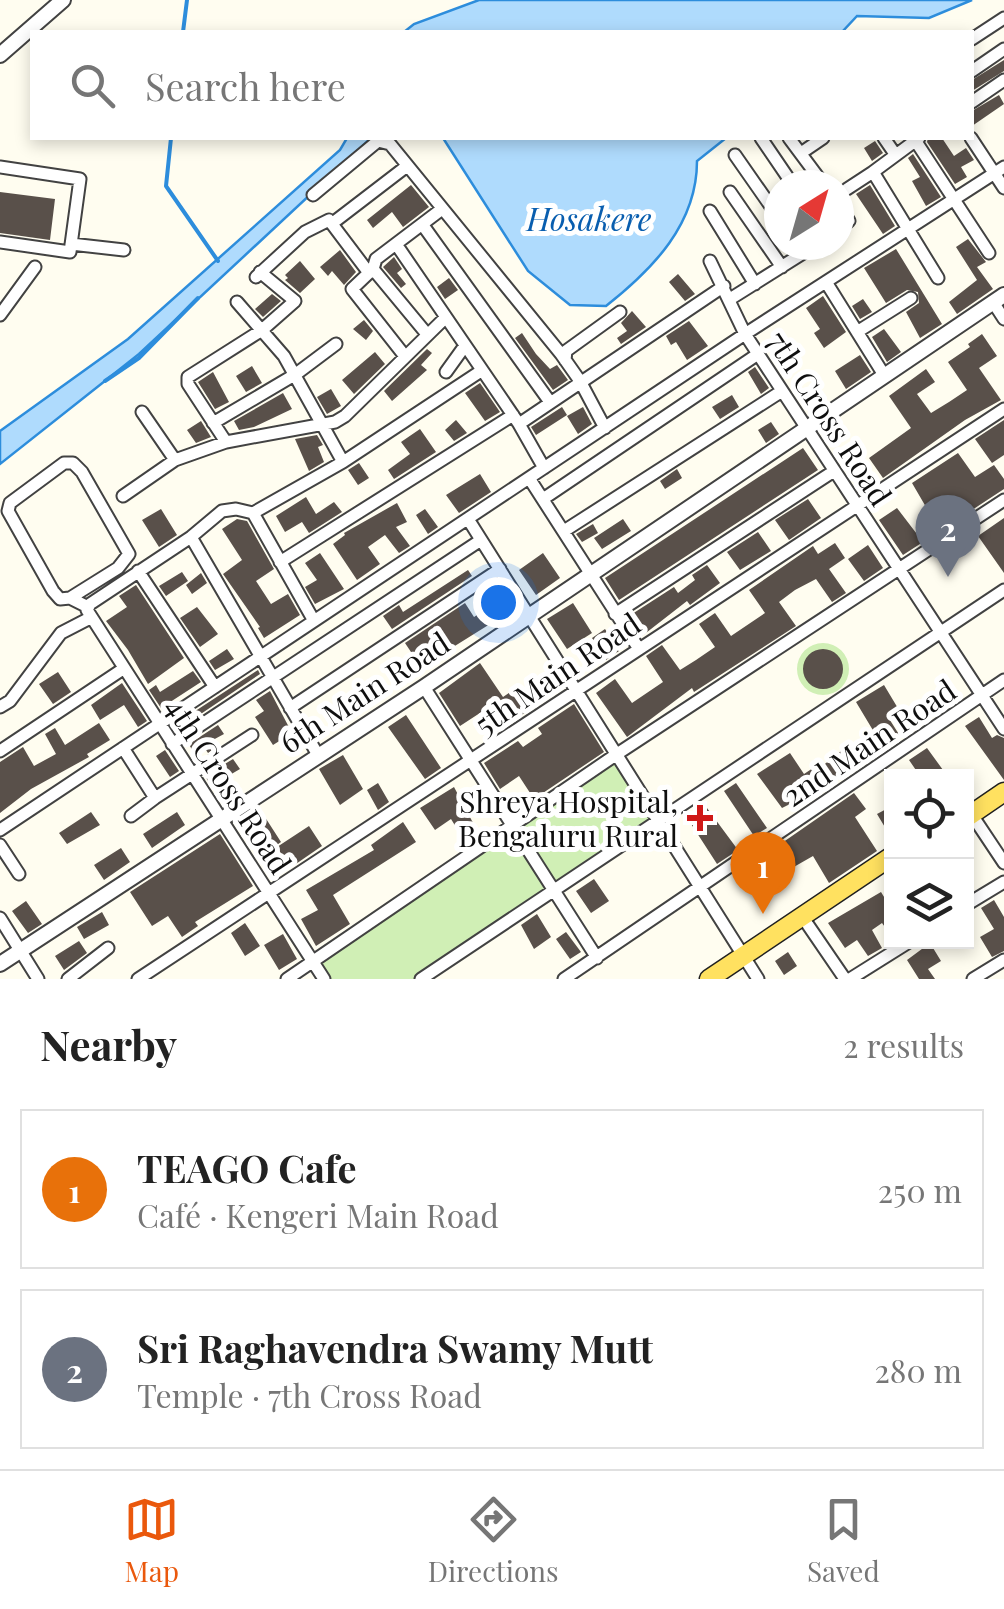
<!DOCTYPE html>
<html lang="en">
<head>
<meta charset="utf-8">
<style>
  :root { --surface:#fff; --page:#f2f2f2; --text:#222; --muted:#767676; --line:#e0e0e0; --accent:#ea580c }
  body { margin:0; font-family:"Playfair Display",serif; background:var(--page); color:var(--text) }
  .controls { position:absolute; right:30px; bottom:30px; display:grid; overflow:hidden; border-radius:0px; box-shadow:0 5px 15px #0003 }
  .controls button { width:90px; height:90px; display:grid; place-items:center; padding:0; border:0; border-bottom:2px solid var(--line); background:var(--surface); color:var(--text); font:50px sans-serif }
  .compass { position:absolute; left:764px; top:170px; width:90px; height:90px; border-radius:50%; background:var(--surface); box-shadow:0 5px 15px #0003; rotate:37deg }
  .you { position:absolute; left:498px; top:602px; width:35px; height:35px; margin:-25px; border:8px solid #fff; border-radius:50%; background:#1a73e8; box-shadow:0 0 0 15px #1a73e833 }
  .badge { display:grid; place-items:center; width:65px; height:65px; border-radius:50%; background:var(--accent); color:#fff; font-size:32px; font-weight:700 }
  .pin { position:absolute; translate:-50% -82px; filter:drop-shadow(0 2px 5px #0008) }
  .pin::after { content:''; position:absolute; top:52px; width:35px; height:30px; background:inherit; clip-path:polygon(0 0,100% 0,50% 100%) }
  .list { margin:0; padding:0; list-style:none }
  h2 { display:flex; justify-content:space-between; align-items:center; height:130px; margin:0; padding:0 40px; font-size:42px }
  h2 small { font-size:32px; font-weight:400; color:var(--muted) }
  .list li { display:grid; grid-template-columns:65px 1fr auto; gap:30px; align-items:center; box-sizing:border-box; height:160px; margin:0 20px 20px; padding:0 20px; border:2px solid var(--line); border-radius:0px }
  .list b { display:block; font-size:38px; white-space:nowrap }
  .list p { margin:0; font-size:32px; white-space:nowrap; color:var(--muted) }
  .list em { font-size:32px; font-style:normal; color:var(--muted) }
  .icon { flex:none; width:55px; height:55px; fill:none; stroke:currentColor; stroke-width:2; stroke-linecap:round; stroke-linejoin:round }
  .map { position:relative; flex:none; width:1004px; height:979px; overflow:hidden }
  .search { position:absolute; background:var(--surface); box-shadow:0 5px 15px #0003; left:30px; right:30px; top:30px; height:110px; display:flex; align-items:center; gap:25px; box-sizing:border-box; padding:0 35px; border-radius:0px; color:var(--muted); font-size:38px }
  .sheet { height:490px; background:var(--surface) }
  nav { display:flex; justify-content:space-around; align-items:center; box-sizing:border-box; height:140px; border-top:2px solid var(--line); background:var(--surface); font-size:28px; color:var(--muted) }
  nav a { display:grid; justify-items:center; gap:5px }
  nav .on { color:var(--accent) }
  .map>svg:first-child { display:block }
</style>
</head>
<body>
<div class="map">
<svg width="1004" height="979" viewBox="0 0 1004 979">
  <rect width="100%" height="100%" fill="#fffdf0"/>
  <path fill="#d0efb5" d="M797 669a26 26 0 1 1 52 0a26 26 0 1 1-52 0Z
    M615,761L655,819L556,885L517,827Z
    M512,833L551,890L416,979H326L315,963Z"/>
  <path fill="#afdbfd" stroke="#2d8ddc" stroke-width="2.5" d="M479,0H972L929,18L857,16L842,32H404L414,24Z
    M347,138H371L139,354L0,464V431L128,339L340,150Z
    M443,138H726L697,161C697,224 653,269 606,306L570,305L528,271Z"/>
  <g fill="none" stroke-linecap="round" stroke-linejoin="round">
    <path stroke="#2d8ddc" stroke-width="4" d="M183,32L187,0
      M171,138L166,186L218,261
      M105,381L139,358L198,298"/>
  </g>
  <path fill="#59504a" d="M1004,60V71L972,91V80Z
    M999,95L1004,104L972,126V111Z
    M928,138H942L954,156L966,148L974,160L961,167L967,177L955,184L927,142Z
    M875,141L883,153L872,161L864,148Z
    M913,154L941,197L926,206L912,181L920,177L908,158Z
    M411,185L429,207L403,227L392,212L373,228L367,220Z
    M870,185L895,226L883,234L856,194Z
    M0,192L55,199L50,240L0,233Z
    M968,239L986,262L977,267L993,289L957,314L949,302L977,280L956,247Z
    M896,249L942,324L920,338L906,312L919,303L918,292L907,290L886,303L864,268Z
    M340,250L356,272L344,285L332,271L328,276L320,267Z
    M394,257L402,269L397,273L406,284L401,288L383,267Z
    M300,261L315,279L300,293L285,280L288,278L285,275Z
    M678,274L695,294L685,301L669,282Z
    M449,278L458,290L445,299L437,287Z
    M272,294L281,301L263,317L255,309Z
    M823,296L846,332L824,348L814,333L820,329L806,308Z
    M863,299L872,312L860,319L852,306Z
    M632,311L646,327L621,344L617,338L627,331L621,323Z
    M364,320L373,331L366,340L353,329Z
    M689,321L708,346L687,360L676,342L671,345L666,336Z
    M884,329L901,352L887,362L872,337Z
    M522,333L536,354L550,369L557,365L568,380L553,390L515,338Z
    M982,334L997,356L979,368L1001,400L965,420L883,478L869,458L911,428L889,396L926,369L935,382L917,394L931,413L949,402L967,390L948,362L970,347L968,344Z
    M427,349L432,353L421,365L427,370L392,401L384,391Z
    M375,352L385,364L354,394L342,380Z
    M860,355L871,372L846,389L835,371Z
    M252,366L262,383L246,392L236,376Z
    M755,367L769,388L761,394L748,372Z
    M213,372L229,402L215,409L198,382Z
    M480,383L500,412L485,421L465,393Z
    M331,389L341,406L327,414L317,397Z
    M283,393L292,409L254,427L239,430L234,421Z
    M732,395L739,407L720,419L712,407Z
    M562,407L567,415L536,435L531,427Z
    M583,407L592,424L578,434L567,416Z
    M456,420L467,433L454,441L445,430Z
    M1004,420V455L992,463L975,439Z
    M201,421L211,437L196,443L187,430Z
    M771,422L779,434L766,443L758,430Z
    M420,429L436,452L394,479L388,470L410,454L401,442Z
    M317,435L323,445L318,447L324,462L309,471L295,439Z
    M803,448L818,470L619,600L605,578Z
    M958,453L975,477L994,465L1004,479V489L940,531L912,483Z
    M359,463L369,478L358,485L348,470Z
    M677,469L682,478L665,489L660,481Z
    M480,474L491,492L459,513L446,495Z
    M306,497L316,514L334,502L342,512L309,533L302,522L285,532L276,516Z
    M808,499L821,518L789,540L775,520Z
    M397,503L407,522L396,527L410,546L399,553L385,535L368,547L380,564L357,580L333,544L345,535L344,533Z
    M897,508L923,542L903,555L879,520Z
    M161,509L177,535L159,547L142,520Z
    M425,509L438,527L428,534L416,515Z
    M1004,518V573L978,536Z
    M237,519L247,521L274,569L256,581L271,604L288,594L300,615L264,638L258,628L260,627L223,574L242,560L222,529Z
    M623,519L631,531L602,549L594,538Z
    M593,524L598,533L582,542L576,534Z
    M758,532L771,551L740,570L727,552Z
    M835,543L845,558L829,569L846,593L832,602L816,579L795,590L779,602L796,626L694,692L692,688L627,737L596,693L615,679L632,703L663,682L646,656L662,645L680,670L696,660L715,647L699,624L715,613L731,636L765,613L749,590L813,546L818,554Z
    M868,545L883,568L864,581L848,559Z
    M320,553L344,589L315,604L305,587L317,580L305,563Z
    M543,553L560,578L536,595L519,570Z
    M707,565L720,583L690,605L687,601L642,636L629,616L674,587L678,593L695,580L692,575Z
    M468,570L472,576L392,629L383,616L399,605L403,612Z
    M182,572L188,581L166,596L159,586Z
    M201,573L207,583L192,594L186,585Z
    M136,585L184,658L148,684L128,650L106,621L127,607L119,596Z
    M503,598L511,611L442,654L434,640L413,655L405,643L465,603L474,617Z
    M573,603L592,633L567,649L547,619Z
    M197,607L218,634L200,647L180,618Z
    M605,629L619,651L606,660L592,638Z
    M227,649L234,659L215,670L209,661Z
    M803 669a20 20 0 1 1 40 0a20 20 0 1 1-40 0Z
    M480,663L503,697L512,691L526,712L497,732L483,711L460,726L439,693Z
    M258,670L260,674L180,728L177,723Z
    M193,671L201,682L161,708L149,690L156,685L160,692Z
    M58,672L71,692L53,704L39,684Z
    M122,683L147,721L138,727L124,705L100,720L91,705Z
    M884,685L899,710L888,717L900,736L883,747L856,702Z
    M270,691L292,733L273,745L255,717L264,711L256,700Z
    M574,704L604,752L534,799L519,776L500,789L484,763L518,741L523,747L542,734L538,728Z
    M406,715L441,768L425,779L388,727Z
    M979,717L992,738L997,735L1004,738V780L965,726Z
    M99,723L110,740L87,754L89,757L31,789L0,813V762L23,747L34,766L56,754L45,734L55,728L65,745Z
    M218,725L224,734L211,741L215,748L208,753L202,744L192,750L189,744Z
    M851,743L862,758L820,789L782,808L757,774L790,753L804,774L819,764L821,767Z
    M927,748L943,770L934,776H920L909,760Z
    M165,750L179,771L170,777L156,756Z
    M343,755L363,789L340,805L319,769Z
    M233,759L240,769L211,786L205,776Z
    M378,783L389,802L378,810L367,790Z
    M736,783L767,828L754,836L724,791Z
    M454,787L480,836L467,845L451,819L435,830L420,808Z
    M854,793L866,809L855,817L877,851L829,883L813,856L792,868L779,845Z
    M704,804L738,850L717,864L686,816Z
    M892,806V839L877,814Z
    M91,812L100,825L67,844L59,833Z
    M177,812L185,825L152,848L143,834Z
    M263,814L281,842L260,857L242,829Z
    M403,822L416,842L333,895L350,924L316,946L301,919L318,910L306,890L374,850L371,845Z
    M309,826L322,846L290,868L277,847Z
    M220,834L253,886L195,922L198,926L182,937L168,916L152,926L130,892Z
    M121,848L130,862L104,880L94,865Z
    M756,860L771,880L758,890L742,869Z
    M594,879L609,901L591,913L576,891Z
    M881,892L892,910V937L882,923L872,930L882,948L868,956L857,940L845,948L828,923Z
    M994,900L1004,917V951L992,957L980,937L994,929L981,908Z
    M26,901L42,924L28,933L12,911Z
    M102,912L109,925L84,939L77,927Z
    M537,914L551,937L534,949L521,925Z
    M245,923L260,946L245,956L231,933Z
    M566,932L581,952L570,959L556,939Z
    M283,934L297,959L279,970L264,945Z
    M79,941L87,953L64,970L55,956Z
    M930,943L941,961L928,969L935,979H919L907,960Z
    M788,952L797,966L784,975L775,961Z"/>
  <g fill="none" stroke-linecap="round" stroke-linejoin="round">
    <defs>
      <path id="minor" d="M972,39L1004,18
        M972,71L1004,49
        M972,102L1004,80
        M761,138L793,185
        M789,138L824,185
        M884,138L895,154
        M919,138L873,172L938,278
        M971,138L1004,188
        M915,140L989,253
        M801,153L823,138
        M735,155L779,218
        M0,167L80,179L70,252L0,242
        M847,189L873,172
        M730,192L782,267
        M313,195L378,141L390,144L561,354L580,381L605,428
        M839,205L849,221L839,230
        M710,211L755,284
        M334,222L407,166
        M422,224L550,402
        M71,244L124,250
        M396,244L519,424L544,468
        M710,261L745,334L1004,729
        M373,269L352,289L404,355
        M256,277L305,232L329,220L369,273
        M826,282L884,375
        M730,299L816,245
        M237,302L284,356L343,462
        M993,302L1004,319
        M0,315L35,267
        M857,332L911,298
        M426,333L373,269L376,259L442,209
        M565,360L566,351L620,312
        M446,372L464,347
        M142,412L175,460
        M213,423L296,374L336,344
        M519,424L724,286
        M226,442L188,384V377L262,330L295,301L260,272
        M529,478L639,649
        M123,496L175,460L226,442L335,422L345,416L445,318
        M543,499L758,354
        M253,513L236,509L222,511L191,537L90,604L87,610L324,979
        M468,519L758,979
        M564,531L782,391
        M191,537L318,755
        M280,562L513,415
        M138,571L215,687
        M70,598L60,599L53,591L8,511L10,503L64,463H73L82,472L129,554L118,568L70,598L88,607
        M615,614L834,471
        M314,621L253,513L343,462L481,371
        M424,687L597,958
        M0,707L10,701L61,633L90,618
        M290,708L500,569
        M172,744L481,540
        M123,748L155,798L252,735
        M0,751L123,669
        M972,815L1004,863
        M131,816L155,798
        M0,830L745,334L1004,167
        M0,845L19,874
        M966,905L1004,882
        M0,918L38,979
        M808,925L845,979
        M68,979L108,948
        M138,979L1004,409
        M287,979L617,754L1004,500
        M421,979L1004,590
        M564,979L1004,680
        M850,979L909,942
        M973,979L1004,960"/>
      <path id="tertiary" d="M0,55L63,0
        M0,964L424,687L1004,295"/>
      <path id="primary" d="M966,818L1004,792
        M709,979L892,856"/>
    </defs>
    <use href="#minor" stroke="#424242" stroke-width="15"/>
    <use href="#tertiary" stroke="#424242" stroke-width="18"/>
    <use href="#primary" stroke="#202020" stroke-width="21"/>
    <use href="#minor" stroke="#fff" stroke-width="11"/>
    <use href="#tertiary" stroke="#fff" stroke-width="14"/>
    <use href="#primary" stroke="#ffe160" stroke-width="18"/>
  </g>
  <path fill="#cf1817" stroke="#fff" stroke-width="4" d="M695 803h10v10h10v10h-10v10h-10v-10h-10v-10h10z"/>
  <g text-anchor="middle" dominant-baseline="central" stroke-width="10" stroke-linejoin="round" paint-order="stroke">
    <g font-size="30" fill="#0f0f0f" stroke="#fff">
      <text transform="translate(830 418) rotate(57)">7th Cross Road</text>
      <text transform="translate(557 673) rotate(-34)">5th Main Road</text>
      <text transform="translate(364 692) rotate(-33)">6th Main Road</text>
      <text transform="translate(869 742) rotate(-34)">2nd Main Road</text>
      <text transform="translate(229 785) rotate(57)">4th Cross Road</text>
    </g>
    <g font-size="30" fill="#0f0f0f" stroke="#fff" text-anchor="end">
      <text x="678" y="801">Shreya Hospital,<tspan x="678" dy="34">Bengaluru Rural</tspan></text>
    </g>
    <g font-size="32" font-style="italic" fill="#095eaf" stroke="#fff">
      <text x="589" y="217">Hosakere</text>
    </g>
  </g>
</svg>
<div class="controls">
<button><svg class="icon" aria-label="locate" viewBox="0 0 24 24"><circle cx="12" cy="12" r="6"/><path d="M12 2v4M12 18v4M2 12h4M18 12h4"/></svg></button>
<button><svg class="icon" aria-label="layers" viewBox="0 0 24 24"><path d="M12 4l9 5-9 5-9-5zM3 14l9 5 9-5"/></svg></button>
</div>
<svg class="compass" viewBox="-18 -18 36 36"><path d="M0-13l5 13h-10z" fill="#e53935"/><path d="M0 13l5-13h-10z" fill="#767676"/></svg>
<div class="you"></div>
<div class="pin badge" style="left:763px;top:914px;background:#e8710a">1</div>
<div class="pin badge" style="left:948px;top:577px;background:#6b7280">2</div>
<div class="search"><svg class="icon" aria-label="search" viewBox="0 0 24 24"><circle cx="10" cy="10" r="6"/><path d="M15 15l6 6"/></svg>Search here</div>
</div>
<section class="sheet">
<h2>Nearby<small>2 results</small></h2>
<ul class="list">
<li><span class="badge" style="background:#e8710a">1</span><div><b>TEAGO Cafe</b><p>Café · Kengeri Main Road</p></div><em>250 m</em></li>
<li><span class="badge" style="background:#6b7280">2</span><div><b>Sri Raghavendra Swamy Mutt</b><p>Temple · 7th Cross Road</p></div><em>280 m</em></li>
</ul>
</section>
<nav>
<a class="on"><svg class="icon" aria-label="map" viewBox="0 0 24 24"><path d="M3 6l6-2 6 2 6-2v14l-6 2-6-2-6 2zM9 4v14M15 6v14"/></svg>Map</a>
<a><svg class="icon" aria-label="directions" viewBox="0 0 24 24"><path d="M12 3l9 9-9 9-9-9zM9 14v-3h6M13 9l2 2-2 2"/></svg>Directions</a>
<a><svg class="icon" aria-label="saved" viewBox="0 0 24 24"><path d="M7 4h10v16l-5-4-5 4z"/></svg>Saved</a>
</nav>
</body>
</html>
